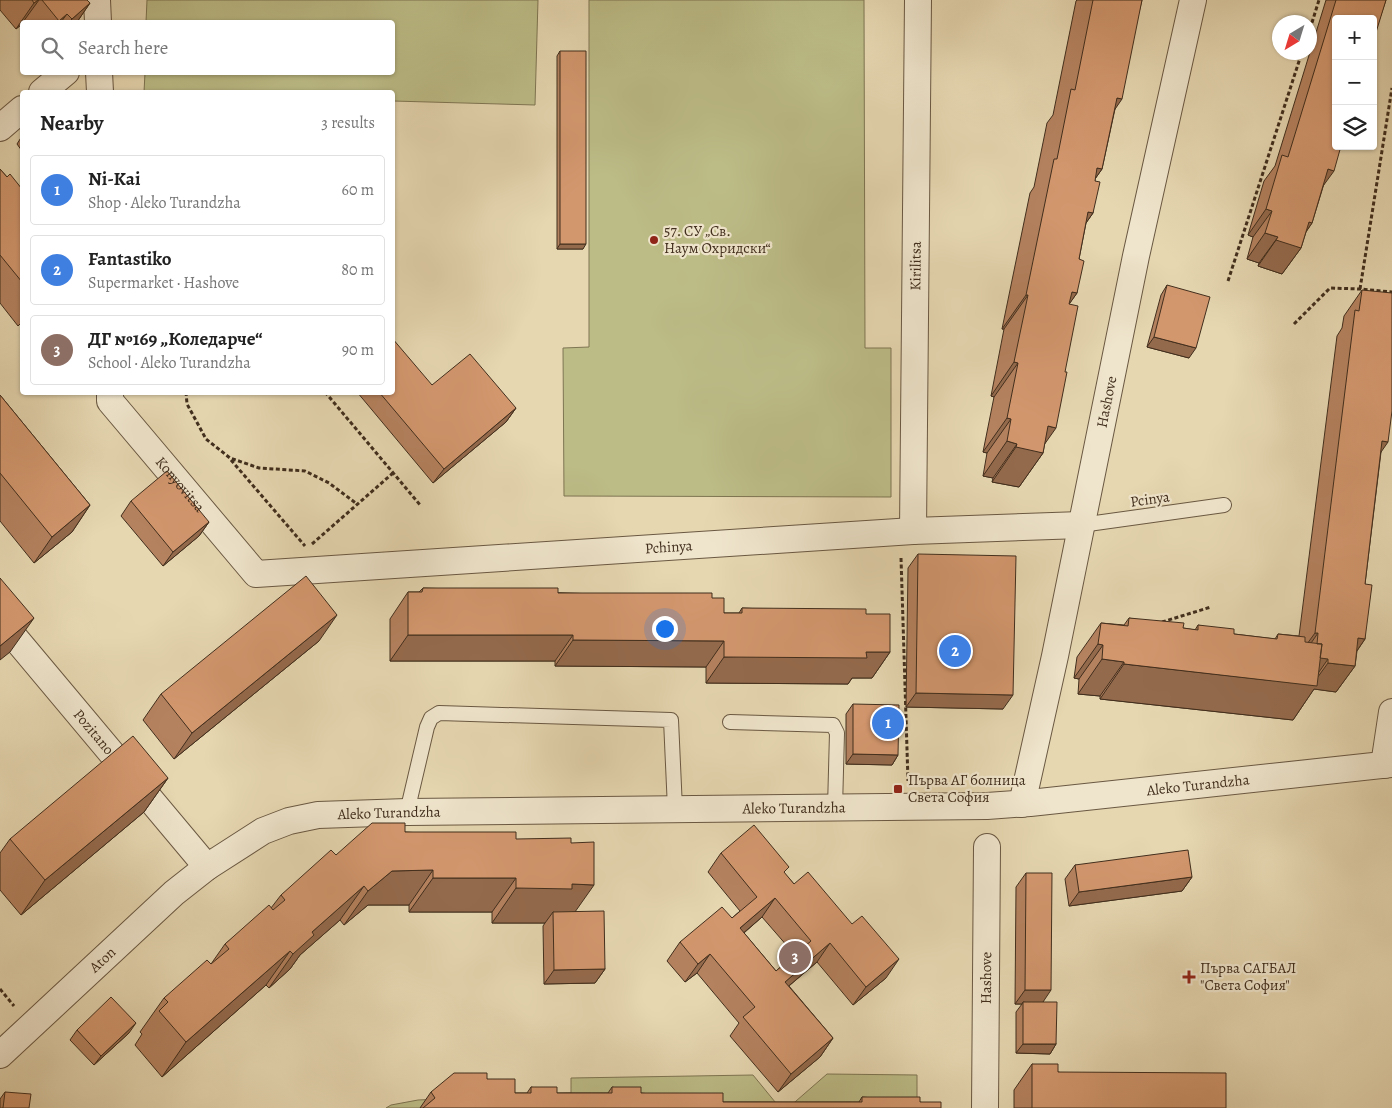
<!DOCTYPE html>
<html lang="en">
<head>
<meta charset="utf-8">
<style>
  :root { --surface:#fff; --page:#f6f6f6; --text:#222; --muted:#767676; --line:#e0e0e0; --accent:#8f2418 }
  body { margin:0; font-family:Alegreya,serif; background:var(--page); color:var(--text) }
  .controls { position:absolute; right:15px; top:15px; display:grid; overflow:hidden; border-radius:5px; box-shadow:0 1px 4px #0004 }
  .controls button { width:45px; height:45px; display:grid; place-items:center; padding:0; border:0; border-bottom:1px solid var(--line); background:var(--surface); color:var(--text); font:25px sans-serif }
  .compass { position:absolute; left:1272px; top:15px; width:45px; height:45px; border-radius:50%; background:var(--surface); box-shadow:0 1px 4px #0004; rotate:218deg }
  .you { position:absolute; left:664px; top:628px; width:18px; height:18px; margin:-12px; border:4px solid #fff; border-radius:50%; background:#1a73e8; box-shadow:0 0 0 8px #1a73e833 }
  .badge { display:grid; place-items:center; width:32px; height:32px; border-radius:50%; background:var(--accent); color:#fff; font-size:16px; font-weight:700 }
  .pin { position:absolute; translate:-50% -50%; border:2px solid #fff; box-shadow:0 1px 5px #0006 }
  .list { margin:0; padding:0; list-style:none }
  h2 { display:flex; justify-content:space-between; align-items:center; height:65px; margin:0; padding:0 20px; font-size:21px }
  h2 small { font-size:16px; font-weight:400; color:var(--muted) }
  .list li { display:grid; grid-template-columns:32px 1fr auto; gap:15px; align-items:center; box-sizing:border-box; height:70px; margin:0 10px 10px; padding:0 10px; border:1px solid var(--line); border-radius:5px }
  .list b { display:block; font-size:19px; white-space:nowrap }
  .list p { margin:0; font-size:16px; white-space:nowrap; color:var(--muted) }
  .list em { font-size:16px; font-style:normal; color:var(--muted) }
  .icon { flex:none; width:28px; height:28px; fill:none; stroke:currentColor; stroke-width:2; stroke-linecap:round; stroke-linejoin:round }
  .map { position:relative; flex:none; width:1392px; height:1108px; overflow:hidden }
  .search { position:absolute; background:var(--surface); box-shadow:0 1px 4px #0004; left:20px; top:20px; width:375px; height:55px; display:flex; align-items:center; gap:12px; box-sizing:border-box; padding:0 18px; border-radius:5px; color:var(--muted); font-size:19px }
  .panel { position:absolute; background:var(--surface); box-shadow:0 1px 4px #0004; left:20px; top:90px; width:375px; height:305px; border-radius:5px }
  .map>svg:first-child { display:block }
</style>
</head>
<body>
<div class="map">
<svg width="1392" height="1108" viewBox="0 0 1392 1108">
  <rect width="100%" height="100%" fill="#e6d7b1"/>
  <filter id="stains"><feTurbulence type="fractalNoise" baseFrequency=".004" numOctaves="4"/><feColorMatrix values="0 0 0 0 .2 0 0 0 0 .09 0 0 0 0 .02 0 0 0 .5 -.17"/></filter>
  <radialGradient id="worn" r=".72"><stop offset=".6" stop-color="#630" stop-opacity="0"/><stop offset="1" stop-color="#630" stop-opacity=".3"/></radialGradient>
  <path fill="#bcbc87" stroke="#7e7552" d="M147,0H538L535,105L393,101L392,92H144L145,73L392,72V22H146Z
    M589,0H864L865,348H891V497L564,496L563,348L589,347Z
    M827,1074L917,1075V1108H788Z
    M753,1075L780,1108H386L391,1105L418,1100L571,1093V1078Z"/>
  <g fill="none" stroke-linecap="round" stroke-linejoin="round">
    <defs>
      <path id="service" d="M1081,525L1224,505
        M730,722L833,725L837,733L835,808
        M407,812L427,727L431,718L439,713L671,720L675,809"/>
      <g id="minor">
        <path d="M97,0L98,22"/>
        <path d="M99,72L100,92"/>
        <path d="M42,92L66,72"/>
        <path d="M0,128L22,109"/>
        <path id="s1" d="M110,392V401L256,574L913,531L1081,525"/>
        <path id="s2" d="M913,531L918,0"/>
        <path id="s3" d="M0,620L207,867"/>
        <path d="M1384,765L1392,712"/>
        <path id="s4" d="M1022,804L1055,656L1136,256L1193,0"/>
        <path id="s5" d="M0,1055L174,893L207,867L263,831L289,821L318,815L407,812L987,806L1030,803L1392,764"/>
        <path id="s6" d="M985,1108L987,847"/>
      </g>
    </defs>
    <use href="#service" stroke="#6a5842" stroke-width="16"/>
    <use href="#minor" stroke="#6a5842" stroke-width="28"/>
    <path stroke="#412e1d" stroke-width="3" stroke-dasharray="4 2.5" stroke-linecap="butt" d="M1310,29L1319,0
      M1228,281L1302,52
      M1360,289L1392,88
      M1294,324L1330,288L1360,289L1392,292
      M186,392L187,404L206,439L230,458L259,468L305,471L329,483L357,504
      M325,392L421,506
      M231,460L305,546
      M312,544L393,473
      M901,558L908,781
      M1162,622L1211,607
      M0,989L14,1006"/>
    <use href="#service" stroke="#efe5cc" stroke-width="14"/>
    <use href="#minor" stroke="#efe5cc" stroke-width="26"/>
  </g>
  <path fill="#b5825f" stroke="#412e1d" fill-rule="evenodd" d="M0,0H87L90,3L77,22H22V25V24L16,29L0,10Z
    M1077,0H1142L1115,109L1102,169L1095,179L1093,213L1086,223L1079,259L1077,293L1069,304L1043,453L1019,487L992,482L993,478L983,476L987,453L983,452L994,397L991,396L1004,329H1002L1030,193L1034,187L1047,123L1053,115L1076,1Z
    M1326,0H1386L1323,187L1312,223L1306,232L1301,248L1282,274L1258,266L1259,263L1247,259L1253,237L1248,235L1264,181L1275,166Z
    M560,51L583,249H557V56Z
    M22,136V151L17,144Z
    M0,169L7,177L22,189V322L18,326L0,303Z
    M1167,285L1189,358L1147,347L1161,295Z
    M1362,290L1381,452L1365,584V639L1357,651L1355,666L1336,692L1314,689L1293,720L1100,699V696L1078,694L1079,679L1074,678L1077,657L1101,623L1124,625L1129,618L1183,628L1195,630L1198,625L1234,634L1275,639L1278,634L1299,636L1337,336L1342,328L1344,316Z
    M432,385L516,408L506,422L433,483L357,392H392Z
    M0,395L90,505L72,532L34,563L0,521Z
    M131,501L209,522L199,536L163,566L121,516Z
    M918,554L1003,709L906,707L908,568Z
    M423,588L712,598L724,613H739L742,608L866,614L890,652L872,678H852L848,684L706,683V667L555,666V661H390V619L408,592H419Z
    M319,641L174,759L143,720L161,694Z
    M853,704L898,755L892,765L846,764V714Z
    M168,778L144,812L21,915L0,890V853L10,839Z
    M405,832L516,839L576,912L605,969L595,983L544,984L543,926L545,923H492V912H409V905H368L344,925L340,920L300,955L290,969L269,988L266,985L162,1077L135,1045L142,1034L140,1032L164,998L211,964L225,944L271,908L281,895L336,855Z
    M721,853L785,874L794,884L886,978L853,1005L817,962L789,986L833,1038L820,1057L778,1092L730,1036L739,1023L697,973L685,982L667,961L680,942L732,918L740,911L708,872ZM762,917L795,955L776,971L744,933Z
    M1075,865L1192,877L1182,891L1069,906L1065,879Z
    M1026,873L1043,1002L1056,1044L1050,1054L1016,1053V1012L1022,1004H1015L1016,887Z
    M77,1030L129,1033L94,1065L70,1040Z
    M1032,1064L1058,1072L1226,1108H1014V1090Z
    M487,1079L515,1093H527L531,1087L557,1093H608L612,1087L641,1093L723,1102H859L862,1097L920,1102L941,1108H420L431,1092Z
    M5,1092L29,1108H0V1099Z"/>
  <path fill="#946a4d" stroke="#412e1d" d="M38,0H39L23,22H22V24L16,29L34,3Z
    M90,3L77,22H69L72,19Z
    M67,14L61,22H58L59,21Z
    M1117,98L1122,99L1098,134Z
    M1097,168L1102,169L1078,203Z
    M1328,169L1334,171L1315,197Z
    M1266,209L1272,211L1253,237L1248,235Z
    M1088,212L1093,213L1069,247Z
    M1309,222L1312,223L1296,246L1301,248L1282,274L1258,266L1276,240Z
    M1265,233L1278,237L1259,263L1247,259Z
    M560,244H586L583,249H557Z
    M1072,292L1077,293L1053,327Z
    M1026,295H1028L1004,329H1002Z
    M1154,337L1196,348L1189,358L1147,347Z
    M1014,362L1018,363L994,397L991,396Z
    M516,408L506,422L433,483L444,469Z
    M1007,418L1011,419L987,453L983,452Z
    M1048,426L1056,428L1039,452L1043,453L1019,487L992,482L1016,447Z
    M1007,441L1017,444L993,478L983,476Z
    M1382,441L1388,442L1370,468Z
    M90,505L72,532L34,563L52,537Z
    M209,522L199,536L163,566L173,552Z
    M337,615L319,641L174,759L192,733Z
    M34,618L10,652L0,660V646Z
    M1315,633H1318L1300,659H1296Z
    M408,635H573L555,661H390Z
    M1358,638L1365,639L1347,665Z
    M573,640L724,641L706,667L555,666Z
    M1098,644L1103,645L1079,679L1074,678Z
    M866,652H890L872,678H852L848,684L706,683L724,657Z
    M1315,657L1328,659L1310,685Z
    M1102,659L1124,662L1100,696L1078,694Z
    M1328,663L1355,666L1336,692L1314,689L1293,720L1100,699L1124,664L1312,685Z
    M916,693L1013,695L1003,709L906,707Z
    M853,754L898,755L892,765L846,764Z
    M168,778L144,812L21,915L45,880Z
    M433,870L409,905H368L344,925L368,891L392,871Z
    M1192,877L1182,891L1069,906L1079,892Z
    M433,878H516L492,912H409Z
    M572,884L594,885L570,919L553,912L545,923H492L516,888Z
    M364,886L340,920L300,955L290,969L269,988L293,954L312,932Z
    M775,898L762,917L727,947L740,928Z
    M830,943L817,962L772,1000L785,982Z
    M290,951L266,985L162,1077L186,1042Z
    M710,954L697,973L685,982L698,964Z
    M899,959L886,978L853,1005L866,987Z
    M605,969L595,983L544,984L554,970Z
    M1025,990H1051L1041,1005L1023,1002L1022,1004H1015Z
    M136,1023L129,1033L94,1065L101,1056Z
    M833,1038L820,1057L778,1092L791,1074Z
    M1023,1044H1056L1050,1054L1016,1053Z"/>
  <path fill="#d3976e" stroke="#412e1d" fill-rule="evenodd" d="M32,0H38L34,3Z
    M42,0H87L90,3L72,19L67,14L59,21Z
    M1093,0H1142L1122,99L1117,98L1102,169L1097,168L1095,181L1100,182L1093,213L1088,212L1079,259L1084,261L1077,293L1072,292L1069,304L1078,306L1065,372H1067L1056,428L1048,426L1043,453L1016,447L1017,444L1007,441L1011,419L1007,418L1018,363L1014,362L1028,295H1026L1054,159H1057L1071,89L1075,90Z
    M1336,0H1386L1373,42V19H1336V146H1341L1334,171L1328,169L1312,223L1309,222L1301,248L1276,240L1278,237L1265,233L1272,211L1266,209L1282,155L1288,157Z
    M560,51H586V244H560Z
    M0,169L7,177L10,174L22,189V282L0,255Z
    M1167,285L1210,297L1196,348L1154,337Z
    M1362,290L1392,293V411L1388,442L1382,441L1365,584L1372,585L1365,639L1358,638L1355,666L1328,663V659L1320,658L1322,644H1317L1318,633H1315L1355,310L1359,311Z
    M392,338L432,385L470,354L516,408L444,469L379,392H392Z
    M0,395L90,505L52,537L0,473Z
    M167,471L209,522L173,552L131,501Z
    M918,554L1016,556L1013,695L916,693Z
    M306,576L337,615L192,733L161,694Z
    M0,578L34,618L0,646Z
    M423,588H558V593H712V598H724V613H742V608L866,609V614H890V652H866L867,658L724,657V641L573,640V635H408V592H422Z
    M1129,618L1184,623L1183,628L1198,630V625L1234,629V634L1277,639L1278,634L1305,637V642L1322,644L1317,686L1124,664V662L1102,659L1103,645L1098,644L1101,623L1128,626Z
    M853,704L899,705L898,755L853,754Z
    M133,736L168,778L45,880L10,839Z
    M372,823H405V832H516V839L571,838V843L594,842V885L572,884V889L516,888V878H433V870L392,871L368,891L364,886L312,932L314,935L293,954L290,951L186,1042L159,1011L168,1002L164,998L207,960L211,964L229,949L225,944L269,905L273,910L285,900L281,895L331,850L336,855Z
    M754,825L789,867L784,872L794,884L808,872L852,924L862,916L899,959L866,987L830,943L785,982L833,1038L791,1074L743,1017L755,1007L710,954L698,964L680,942L722,907L732,918L757,897L721,853ZM775,898L811,941L776,971L740,928Z
    M1188,850L1192,877L1079,892L1075,865Z
    M1026,873H1052L1051,990H1025Z
    M604,911L605,969L554,970L553,912Z
    M111,997L136,1023L101,1056L77,1030Z
    M1023,1002H1057L1056,1044H1023Z
    M1032,1064H1058V1072L1226,1073V1108H1032Z
    M454,1073H487V1079H515V1093H531V1087H557V1093H612V1087H641V1093H723V1102H862V1097H920V1102H941V1108H423L435,1098L431,1092Z
    M5,1092L31,1094L29,1108H3Z"/>
  <g fill="#8f2418" stroke="#efe5cc" stroke-width="2">
    <circle cx="654" cy="240" r="5"/>
    <rect x="893" y="784" width="10" height="10" rx="2.5"/>
    <path d="M1186.5 969.5h5v5h5v5h-5v5h-5v-5h-5v-5h5z"/>
  </g>
  <g text-anchor="middle" dominant-baseline="central" stroke-width="4.5" stroke-linejoin="round" paint-order="stroke">
    <g font-size="15" fill="#412e1d" stroke="#efe5cc" text-anchor="start">
      <text x="664" y="231">57. СУ „Св.<tspan x="664" dy="17">Наум Охридски“</tspan></text>
      <text x="908" y="780">Първа АГ болница<tspan x="908" dy="17">Света София</tspan></text>
      <text x="1200" y="968">Първа САГБАЛ<tspan x="1200" dy="17">"Света София"</tspan></text>
    </g>
    <g font-size="15" fill="#412e1d" stroke="#efe5cc">
      <text stroke="none"><textPath href="#s2" startOffset="265">Kirilitsa</textPath></text>
      <text stroke="none"><textPath href="#s4" startOffset="411">Hashove</textPath></text>
      <text stroke="none"><textPath href="#s1" startOffset="118">Konyovitsa</textPath></text>
      <text transform="translate(1150 499) rotate(-8)">Pcinya</text>
      <text stroke="none"><textPath href="#s1" startOffset="649">Pchinya</textPath></text>
      <text stroke="none"><textPath href="#s3" startOffset="146">Pozitano</textPath></text>
      <text stroke="none"><textPath href="#s5" startOffset="1285">Aleko Turandzha</textPath></text>
      <text stroke="none"><textPath href="#s5" startOffset="880">Aleko Turandzha</textPath></text>
      <text stroke="none"><textPath href="#s5" startOffset="475">Aleko Turandzha</textPath></text>
      <text stroke="none"><textPath href="#s5" startOffset="140">Aton</textPath></text>
      <text stroke="none"><textPath href="#s6" startOffset="130">Hashove</textPath></text>
    </g>
  </g>
  <rect width="100%" height="100%" filter="url(#stains)"/>
  <rect width="100%" height="100%" fill="url(#worn)"/>
</svg>
<div class="controls">
<button>+</button>
<button>−</button>
<button><svg class="icon" aria-label="layers" viewBox="0 0 24 24"><path d="M12 4l9 5-9 5-9-5zM3 14l9 5 9-5"/></svg></button>
</div>
<svg class="compass" viewBox="-18 -18 36 36"><path d="M0-13l5 13h-10z" fill="#e53935"/><path d="M0 13l5-13h-10z" fill="#767676"/></svg>
<div class="you"></div>
<div class="pin badge" style="left:888px;top:723px;background:#3f7fe0">1</div>
<div class="pin badge" style="left:955px;top:651px;background:#3f7fe0">2</div>
<div class="pin badge" style="left:795px;top:957px;background:#8d6e63">3</div>
<div class="search"><svg class="icon" aria-label="search" viewBox="0 0 24 24"><circle cx="10" cy="10" r="6"/><path d="M15 15l6 6"/></svg>Search here</div>
<section class="panel">
<h2>Nearby<small>3 results</small></h2>
<ul class="list">
<li><span class="badge" style="background:#3f7fe0">1</span><div><b>Ni-Kai</b><p>Shop · Aleko Turandzha</p></div><em>60 m</em></li>
<li><span class="badge" style="background:#3f7fe0">2</span><div><b>Fantastiko</b><p>Supermarket · Hashove</p></div><em>80 m</em></li>
<li><span class="badge" style="background:#8d6e63">3</span><div><b>ДГ №169 „Коледарче“</b><p>School · Aleko Turandzha</p></div><em>90 m</em></li>
</ul>
</section>
</div>
</body>
</html>
